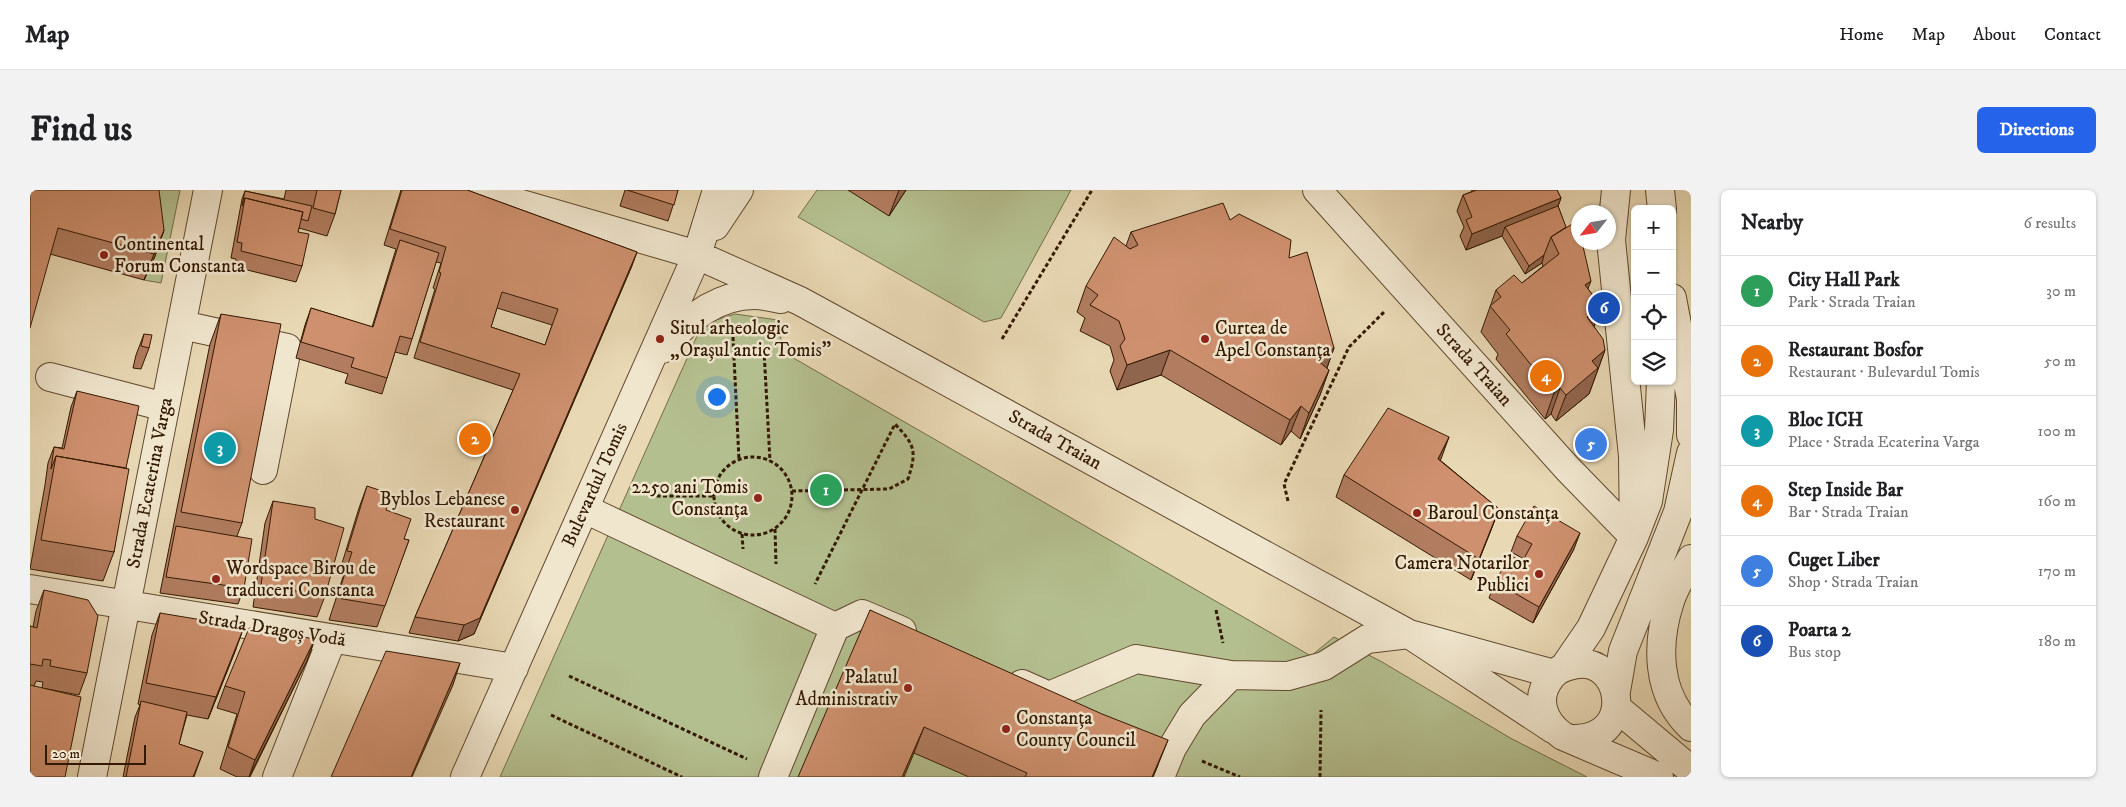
<!DOCTYPE html>
<html lang="en">
<head>
<meta charset="utf-8">
<style>
  :root { --surface:#fff; --page:#f2f2f2; --text:#202124; --muted:#757577; --line:#e0e0e0; --accent:#2563eb }
  body { margin:0; font-family:"IM FELL DW Pica",serif; background:var(--page); color:var(--text) }
  .controls { position:absolute; right:15px; top:15px; display:grid; overflow:hidden; border-radius:8px; box-shadow:0 1px 4px #0004 }
  .controls button { width:45px; height:45px; display:grid; place-items:center; padding:0; border:0; border-bottom:1px solid var(--line); background:var(--surface); color:var(--text); font:25px sans-serif }
  .compass { position:absolute; left:1541px; top:15px; width:45px; height:45px; border-radius:50%; background:var(--surface); box-shadow:0 1px 4px #0004; rotate:239deg }
  .scale { position:absolute; left:15px; bottom:12px; width:101px; box-sizing:border-box; padding-left:5px; border:2px solid #341902; border-top:0; font-size:14px; line-height:18px; white-space:nowrap; color:#341902; -webkit-text-stroke:4px #f0e6ce; paint-order:stroke }
  .you { position:absolute; left:686px; top:206px; width:18px; height:18px; margin:-12px; border:4px solid #fff; border-radius:50%; background:#1a73e8; box-shadow:0 0 0 8px #1a73e833 }
  .badge { display:grid; place-items:center; width:32px; height:32px; border-radius:50%; background:var(--accent); color:#fff; font-size:16px; font-weight:700 }
  .pin { position:absolute; translate:-50% -50%; border:2px solid #fff; box-shadow:0 1px 5px #0006 }
  .list { margin:0; padding:0; list-style:none }
  h2 { display:flex; justify-content:space-between; align-items:center; height:65px; margin:0; padding:0 20px; font-size:21px }
  h2 small { font-size:16px; font-weight:400; color:var(--muted) }
  .list li { display:grid; grid-template-columns:32px 1fr auto; gap:15px; align-items:center; box-sizing:border-box; height:70px; padding:0 20px; border-top:1px solid var(--line) }
  .list b { display:block; font-size:19px; white-space:nowrap }
  .list p { margin:0; font-size:16px; white-space:nowrap; color:var(--muted) }
  .list em { font-size:16px; font-style:normal; color:var(--muted) }
  .icon { flex:none; width:28px; height:28px; fill:none; stroke:currentColor; stroke-width:2; stroke-linecap:round; stroke-linejoin:round }
  .map { position:relative; flex:none; width:1661px; height:587px; overflow:hidden; border-radius:8px }
  header { display:flex; align-items:center; gap:30px; box-sizing:border-box; height:70px; padding:0 25px; background:var(--surface); border-bottom:1px solid var(--line) }
  header strong { font-size:24px }
  nav { display:flex; gap:28px; margin-inline-start:auto; font-size:18px }
  .intro { display:flex; align-items:center; justify-content:space-between; box-sizing:border-box; height:120px; padding:0 30px }
  h1 { margin:0; font-size:35px }
  .button { padding:12px 22px; border-radius:8px; background:var(--accent); color:#fff; font-size:18px; font-weight:700 }
  main { display:flex; gap:30px; padding:0 30px }
  aside { flex:1; background:var(--surface); border-radius:8px; box-shadow:0 1px 4px #0004 }
  .map>svg:first-child { display:block }
</style>
</head>
<body>
<header>
<strong>Map</strong>
<nav><a>Home</a><a>Map</a><a>About</a><a>Contact</a></nav>
</header>
<div class="intro"><h1>Find us</h1><a class="button">Directions</a></div>
<main>
<div class="map">
<svg width="1661" height="587" viewBox="0 0 1661 587">
  <rect width="100%" height="100%" fill="#e8d8b4"/>
  <filter id="stains"><feTurbulence type="fractalNoise" baseFrequency=".004" numOctaves="4"/><feColorMatrix values="0 0 0 0 .2 0 0 0 0 .09 0 0 0 0 .02 0 0 0 .5 -.17"/></filter>
  <radialGradient id="worn" r=".72"><stop offset=".6" stop-color="#630" stop-opacity="0"/><stop offset="1" stop-color="#630" stop-opacity=".3"/></radialGradient>
  <path fill="#b4bf8f" stroke="#746c48" d="M116,0H150L131,93L114,90L125,66Z
    M787,0H1041L971,128L954,132L768,27Z
    M705,124L748,130L753,162L1281,466L1304,447L1352,472L1482,549L1557,587H470L667,146L682,131Z"/>
  <g fill="none" stroke-linecap="round" stroke-linejoin="round">
    <defs>
      <path id="minor" d="M443,0L667,65L770,111L1379,444L1523,539
        M1287,0L1537,278L1604,347
        M1586,0L1581,50L1603,266L1604,347
        M1630,0L1632,19
        M685,36L709,0
        M1642,108L1661,209V245
        M152,135L257,158L233,280
        M632,159C655,131 686,105 724,105C732,105 742,107 751,109
        M20,187L135,217
        M555,319L805,437L832,424L872,441
        M1661,369C1654,382 1645,396 1640,411C1626,454 1626,504 1661,537
        M0,399L484,478
        M1535,476L1561,438L1604,347L1618,311L1629,240L1631,191
        M992,494L1019,506L1106,469L1201,485L1258,486L1294,476L1337,449L1379,444L1524,484
        M1586,501L1593,461L1648,322L1661,263
        M1587,518L1661,580
        M1545,549C1608,548 1592,463 1543,475C1534,477 1526,480 1521,487C1504,508 1513,532 1533,546L1629,587
        M62,587L178,0
        M247,587L302,449
        M435,587L667,65L687,0
        M743,587L805,437
        M1130,587L1142,558L1162,525L1201,485"/>
    </defs>
    <use href="#minor" stroke="#61492e" stroke-width="30"/>
    <path stroke="#341902" stroke-width="3" stroke-dasharray="4 2.5" stroke-linecap="butt" d="M703,147L709,270
      M972,149L1062,0
      M734,160L740,271
      M684 306a39 39 0 1 1 78 0a39 39 0 1 1-78 0Z
      M762,301L859,299L878,289C887,261 885,255 865,234L785,394
      M620,306H684
      M1258,311L1254,294L1319,157L1355,121
      M745,339L746,374
      M712,344L713,359
      M1186,420L1193,453
      M539,486L717,569
      M521,525L652,587
      M1172,571L1210,587
      M1290,587L1291,520"/>
    <use href="#minor" stroke="#f0e6ce" stroke-width="28"/>
  </g>
  <path fill="#b17c5f" stroke="#341902" fill-rule="evenodd" d="M0,0L134,40L125,66L114,90L20,64Z
    M256,0H311L305,24L297,46L269,38L268,42L272,76L266,92L205,77L206,69L201,68L212,9L215,1L254,9Z
    M371,0H437L607,62L601,78L444,444L428,451L379,443L385,427L483,200L384,168L405,99L403,98L411,73L406,72L382,149L377,165L365,162L352,204L315,193L318,184L266,168L275,135L281,118L342,137L366,59L354,55ZM467,118L522,135L515,155L461,137Z
    M595,0H648L638,31L590,16Z
    M818,0H876L859,26Z
    M1442,0H1527L1531,8L1528,16L1558,99L1571,116L1564,137L1575,160L1559,204L1526,231L1521,224L1515,229L1466,169L1468,164L1451,142L1466,100L1492,93L1513,76L1512,73L1495,84L1472,46L1436,60L1430,46L1434,37L1427,21L1433,5L1441,2Z
    M1200,30L1259,68L1304,158L1297,178L1299,180L1290,205L1270,249L1261,241L1251,255L1131,185L1087,200L1080,181L1084,170L1080,156L1050,141L1055,128L1047,122L1056,96L1096,56L1101,42Z
    M191,124L212,333L207,346L214,398L208,414L130,403L180,154Z
    M114,144L119,158L111,179L103,178L106,165Z
    M47,201L96,278L84,362L73,391L0,379L15,295L18,273L24,257L32,258L41,217Z
    M1410,270L1469,319L1461,340L1441,390L1306,307L1314,285Z
    M337,296L374,349L379,350L347,437L299,430L314,384L309,383L329,318Z
    M243,311L285,329L295,406L287,427L223,417L235,333Z
    M1487,346L1544,359L1503,433L1459,408L1465,392L1492,372L1494,369L1481,362Z
    M14,400L57,483L49,505L12,498L13,492L6,491L4,496L0,587V436L3,437L6,421Z
    M840,420L1128,575L1123,587H939L884,563Z
    M130,423L206,459L178,529L157,525L149,554L173,562L164,587H93L105,527L110,515L108,514L122,445Z
    M285,449L277,471L220,587H207L190,579L207,524L187,518L195,496Z"/>
  <path fill="#90654d" stroke="#341902" d="M869,0H876L859,26Z
    M1531,8L1525,24L1475,37L1472,46L1436,60L1442,44Z
    M134,40L125,66L114,90L124,64Z
    M607,62L601,78L444,444L428,451L434,435Z
    M1514,65L1512,73L1495,84L1499,76Z
    M1561,91L1551,117L1555,95Z
    M1571,116L1562,142L1557,127Z
    M1304,158L1295,183L1287,170Z
    M1140,160L1131,185L1087,200L1097,175Z
    M1575,160L1559,204L1526,231L1536,205L1562,171Z
    M1299,180L1290,205L1270,249L1279,223Z
    M1530,198L1521,224L1515,229L1524,203Z
    M1271,216L1261,241L1251,255L1260,230Z
    M1419,247L1411,269L1400,290L1408,269Z
    M1469,319L1461,340L1441,390L1449,369Z
    M1550,343L1544,359L1503,433L1509,417Z
    M214,437L206,459L178,529L186,507Z
    M285,449L277,471L219,587L225,570Z
    M430,473L423,495L382,587H381Z
    M894,537L884,563L874,587H872Z
    M1138,550L1128,575L1123,587H1122Z"/>
  <path fill="#ce906e" stroke="#341902" fill-rule="evenodd" d="M0,0H129L134,40L124,64L28,38L0,138Z
    M287,0H311L305,24L283,18Z
    M372,0H437L607,62L450,428L434,435L385,427L490,184L390,152L411,83L409,82L416,57L360,39ZM472,102L528,119L515,155L461,137Z
    M597,0H648L644,15Z
    M1447,0H1527L1531,8L1442,44L1436,30L1442,27L1433,5Z
    M215,1L282,16L278,31L271,29L273,22L215,8L212,16Z
    M215,8L273,22L268,42L279,44L272,76L211,61L212,53L207,52Z
    M1193,13L1200,30L1209,24L1261,50L1259,68L1277,62L1304,158L1287,170L1299,180L1279,223L1271,216L1260,230L1140,160L1097,175L1090,156L1095,149L1089,131L1060,115L1068,105L1056,96L1084,47L1100,59L1108,55L1101,42Z
    M1528,16L1536,37L1521,47L1514,65L1499,76L1475,37Z
    M1547,31L1548,39V52H1552L1561,91L1555,95L1571,116L1557,127L1573,149L1575,160L1562,171L1568,178L1536,205L1530,198L1524,203L1476,144L1480,140L1460,116L1471,107L1466,100L1484,85L1492,93L1529,64L1521,47Z
    M370,50L409,63L382,149L370,146L357,188L321,177L324,168L271,152L281,118L343,137Z
    M191,124L251,134L212,333L151,322Z
    M114,144L122,145L119,158L111,156Z
    M47,201L109,216L96,278L26,266L21,279L24,257L34,259Z
    M1358,218L1419,247L1408,269L1469,319L1449,369L1314,285Z
    M26,266L99,279L84,362L11,350Z
    M337,296L361,304L356,320L381,329L374,349L379,350L355,416L307,408L322,362L317,361Z
    M243,311L285,318V329L314,338L295,406L231,395Z
    M1504,316L1550,343L1509,417L1465,392L1480,365L1492,372L1502,354L1487,346Z
    M146,336L222,349L214,398L136,387Z
    M14,400L58,410L68,426L57,483L20,476L21,470L13,469L12,476L0,474V436L7,438Z
    M840,420L1072,524L1138,550L1122,587H995L997,583L894,537L872,587H768Z
    M130,423L214,437L186,507L116,493Z
    M219,438L285,449L225,570L198,557L215,502L195,496Z
    M356,461L430,473L381,587H301Z
    M0,495L51,507L35,587H0Z
    M111,511L157,522L149,554L173,562L163,587H96Z"/>
  <g fill="#8f2418" stroke="#f0e6ce" stroke-width="2">
    <circle cx="74" cy="65" r="5"/>
    <circle cx="630" cy="149" r="5"/>
    <circle cx="1175" cy="149" r="5"/>
    <circle cx="728" cy="308" r="5"/>
    <circle cx="485" cy="320" r="5"/>
    <circle cx="1387" cy="323" r="5"/>
    <circle cx="1509" cy="384" r="5"/>
    <circle cx="186" cy="389" r="5"/>
    <circle cx="878" cy="498" r="5"/>
    <circle cx="976" cy="539" r="5"/>
  </g>
  <g text-anchor="middle" dominant-baseline="central" stroke-width="5" stroke-linejoin="round" paint-order="stroke">
    <g font-size="19" fill="#341902" stroke="#f0e6ce" text-anchor="start">
      <text x="84" y="54">Continental<tspan x="84" dy="22">Forum Constanta</tspan></text>
      <text x="640" y="138">Situl arheologic<tspan x="640" dy="22">„Orașul antic Tomis”</tspan></text>
      <text x="1185" y="138">Curtea de<tspan x="1185" dy="22">Apel Constanța</tspan></text>
      <text x="718" y="297" text-anchor="end">2250 ani Tomis<tspan x="718" dy="22">Constanța</tspan></text>
      <text x="475" y="309" text-anchor="end">Byblos Lebanese<tspan x="475" dy="22">Restaurant</tspan></text>
      <text x="1397" y="323">Baroul Constanța</text>
      <text x="1499" y="373" text-anchor="end">Camera Notarilor<tspan x="1499" dy="22">Publici</tspan></text>
      <text x="196" y="378">Wordspace Birou de<tspan x="196" dy="22">traduceri Constanta</tspan></text>
      <text x="868" y="487" text-anchor="end">Palatul<tspan x="868" dy="22">Administrativ</tspan></text>
      <text x="986" y="528">Constanța<tspan x="986" dy="22">County Council</tspan></text>
    </g>
    <g font-size="19" fill="#341902" stroke="#f0e6ce">
      <text transform="translate(1444 175) rotate(48)">Strada Traian</text>
      <text transform="translate(1025 250) rotate(29)">Strada Traian</text>
      <text transform="translate(120 293) rotate(-79)">Strada Ecaterina Varga</text>
      <text transform="translate(565 295) rotate(-66)">Bulevardul Tomis</text>
      <text transform="translate(242 439) rotate(9)">Strada Dragoș Vodă</text>
    </g>
  </g>
  <rect width="100%" height="100%" filter="url(#stains)"/>
  <rect width="100%" height="100%" fill="url(#worn)"/>
</svg>
<div class="controls">
<button>+</button>
<button>−</button>
<button><svg class="icon" aria-label="locate" viewBox="0 0 24 24"><circle cx="12" cy="12" r="6"/><path d="M12 2v4M12 18v4M2 12h4M18 12h4"/></svg></button>
<button><svg class="icon" aria-label="layers" viewBox="0 0 24 24"><path d="M12 4l9 5-9 5-9-5zM3 14l9 5 9-5"/></svg></button>
</div>
<svg class="compass" viewBox="-18 -18 36 36"><path d="M0-13l5 13h-10z" fill="#e53935"/><path d="M0 13l5-13h-10z" fill="#757577"/></svg>
<div class="scale">20 m</div>
<div class="you"></div>
<div class="pin badge" style="left:796px;top:300px;background:#2e9e5b">1</div>
<div class="pin badge" style="left:445px;top:249px;background:#e8710a">2</div>
<div class="pin badge" style="left:190px;top:258px;background:#0f9aa8">3</div>
<div class="pin badge" style="left:1516px;top:186px;background:#e8710a">4</div>
<div class="pin badge" style="left:1561px;top:254px;background:#3f7fe0">5</div>
<div class="pin badge" style="left:1574px;top:118px;background:#1a4fb4">6</div>
</div>
<aside>
<h2>Nearby<small>6 results</small></h2>
<ul class="list">
<li><span class="badge" style="background:#2e9e5b">1</span><div><b>City Hall Park</b><p>Park · Strada Traian</p></div><em>30 m</em></li>
<li><span class="badge" style="background:#e8710a">2</span><div><b>Restaurant Bosfor</b><p>Restaurant · Bulevardul Tomis</p></div><em>50 m</em></li>
<li><span class="badge" style="background:#0f9aa8">3</span><div><b>Bloc ICH</b><p>Place · Strada Ecaterina Varga</p></div><em>100 m</em></li>
<li><span class="badge" style="background:#e8710a">4</span><div><b>Step Inside Bar</b><p>Bar · Strada Traian</p></div><em>160 m</em></li>
<li><span class="badge" style="background:#3f7fe0">5</span><div><b>Cuget Liber</b><p>Shop · Strada Traian</p></div><em>170 m</em></li>
<li><span class="badge" style="background:#1a4fb4">6</span><div><b>Poarta 2</b><p>Bus stop</p></div><em>180 m</em></li>
</ul>
</aside>
</main>
</body>
</html>
